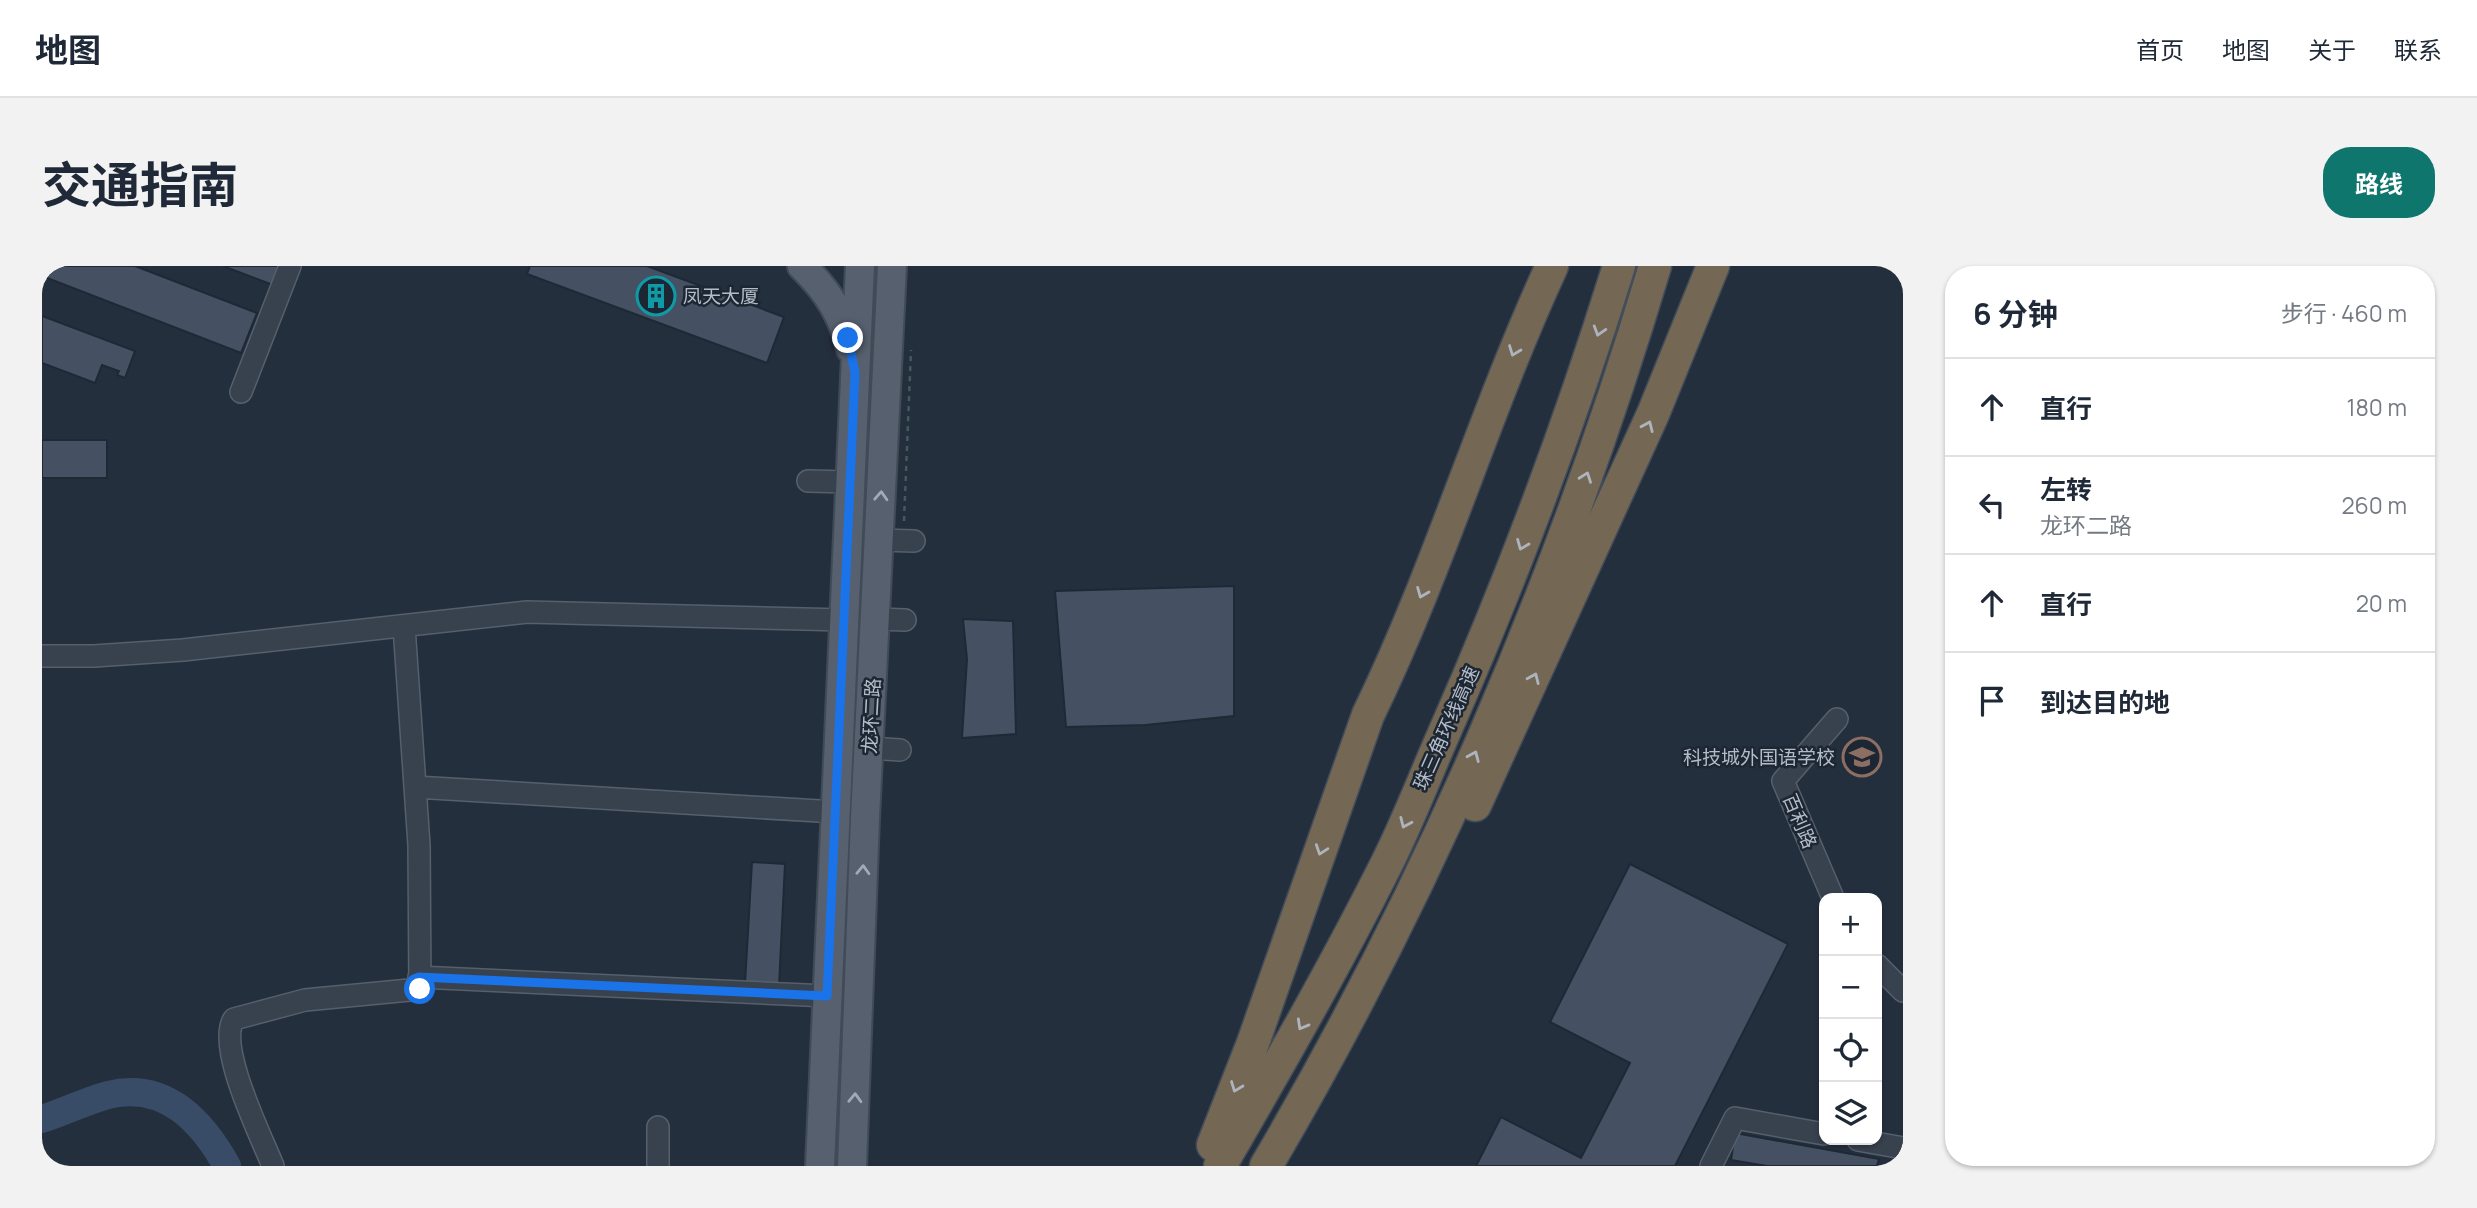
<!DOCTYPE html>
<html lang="zh">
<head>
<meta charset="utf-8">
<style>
  :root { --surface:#fff; --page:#f2f2f3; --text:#1f2937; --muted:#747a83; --line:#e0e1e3; --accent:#0f766e }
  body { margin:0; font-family:Manrope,"Noto Sans SC",sans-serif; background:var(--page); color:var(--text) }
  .controls { position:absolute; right:21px; bottom:21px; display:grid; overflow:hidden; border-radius:14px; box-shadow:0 2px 5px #0004 }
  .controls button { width:63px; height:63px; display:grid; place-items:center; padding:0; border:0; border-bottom:2px solid var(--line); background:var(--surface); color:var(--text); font:35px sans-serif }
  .stop { position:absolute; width:21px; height:21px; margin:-16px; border:5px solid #1a73e8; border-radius:50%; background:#fff }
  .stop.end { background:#1a73e8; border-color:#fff; box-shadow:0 2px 7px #0008 }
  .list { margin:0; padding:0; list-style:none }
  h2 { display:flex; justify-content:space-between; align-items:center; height:91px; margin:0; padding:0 28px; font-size:30px }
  h2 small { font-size:23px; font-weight:400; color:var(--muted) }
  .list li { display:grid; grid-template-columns:46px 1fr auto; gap:21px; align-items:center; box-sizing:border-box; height:98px; padding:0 28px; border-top:2px solid var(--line) }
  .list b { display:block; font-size:26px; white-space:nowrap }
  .list p { margin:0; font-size:23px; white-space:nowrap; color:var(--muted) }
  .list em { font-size:23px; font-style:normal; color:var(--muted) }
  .icon { flex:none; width:38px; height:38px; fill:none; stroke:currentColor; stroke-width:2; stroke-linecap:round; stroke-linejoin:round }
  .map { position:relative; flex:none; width:1861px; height:900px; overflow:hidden; border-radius:28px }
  header { display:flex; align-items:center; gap:42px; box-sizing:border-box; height:98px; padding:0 35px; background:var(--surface); border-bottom:2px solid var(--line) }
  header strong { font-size:33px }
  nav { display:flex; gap:38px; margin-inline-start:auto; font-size:24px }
  .intro { display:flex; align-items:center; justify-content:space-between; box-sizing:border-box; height:168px; padding:0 42px }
  h1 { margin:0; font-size:49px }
  .button { padding:18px 32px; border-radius:28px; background:var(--accent); color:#fff; font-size:24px; font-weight:700 }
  main { display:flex; gap:42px; padding:0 42px }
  aside { flex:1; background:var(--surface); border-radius:28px; box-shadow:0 2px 5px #0004 }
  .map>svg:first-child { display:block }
</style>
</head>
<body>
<header>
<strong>地图</strong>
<nav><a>首页</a><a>地图</a><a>关于</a><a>联系</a></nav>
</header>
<div class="intro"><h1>交通指南</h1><a class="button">路线</a></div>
<main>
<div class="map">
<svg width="1861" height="900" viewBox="0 0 1861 900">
  <rect width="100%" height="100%" fill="#242f3e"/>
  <path fill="#263c3f" d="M828,50L835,53L797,900H791Z"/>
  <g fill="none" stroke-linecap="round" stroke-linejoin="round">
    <path stroke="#394c67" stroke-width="28" d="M0,853C22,846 44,835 66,829C123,815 160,855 185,900"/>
  </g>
  <path fill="#455162" stroke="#1f2835" stroke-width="2" d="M0,0H93L215,47L199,87L0,10Z
    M181,0H239L231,19Z
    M488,0H605L742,51L725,97L485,8Z
    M0,50L93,85L83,112L75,109L77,105L60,99L53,117L0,97Z
    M0,174H65V212H0Z
    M1192,320V450L1103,459L1024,461L1013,325Z
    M921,353L971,355L974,468L920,472L925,393Z
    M710,596L743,598L737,720L703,718Z
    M1588,598L1746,678L1633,900H1434L1459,851L1539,892L1588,797L1508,756Z
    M1693,867L1837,893L1835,900H1725L1689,894Z"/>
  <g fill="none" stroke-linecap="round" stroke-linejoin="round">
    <defs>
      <path id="minor" d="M199,126L248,0
        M766,215L808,216
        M836,274L872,275
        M834,353L863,354
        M0,390H52L141,384L485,346L802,354
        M828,482L858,484
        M373,521L794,546
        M1791,632L1741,515L1795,453
        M1835,699L1861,725
        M377,711L785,730
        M1816,874L1861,882
        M231,900C219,870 174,780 192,753L263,734L378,723L377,579L362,360
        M616,900V861
        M1669,900L1693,852L1782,868"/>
      <path id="major" d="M760,0C785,24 801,49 809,83
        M778,900L818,0
        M810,900L823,552L850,0"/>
      <path id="highway" d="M1433,539L1611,148L1671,0
        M1171,879L1211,777L1326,449C1397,303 1442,147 1510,0
        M1178,900C1236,800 1294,699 1346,595C1367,553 1384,508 1403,465C1470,313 1528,158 1577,0
        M1224,900C1389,620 1520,312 1613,0"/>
    </defs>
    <use href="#minor" stroke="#565f6c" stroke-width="24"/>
    <use href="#major" stroke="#414a57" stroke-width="32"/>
    <use href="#highway" stroke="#434c59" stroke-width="35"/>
    <path stroke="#44595c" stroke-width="2.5" stroke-dasharray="5 5" stroke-linecap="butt" d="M862,255L869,84"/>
    <use href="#minor" stroke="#38414e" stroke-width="21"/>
    <use href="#major" stroke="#56606e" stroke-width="28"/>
    <use href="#highway" stroke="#746855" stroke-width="32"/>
  </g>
  <defs><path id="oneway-chevron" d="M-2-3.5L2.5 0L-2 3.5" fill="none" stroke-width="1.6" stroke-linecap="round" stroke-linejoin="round" transform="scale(1.75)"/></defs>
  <g stroke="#aeb4bd">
    <use href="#oneway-chevron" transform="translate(1557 65) rotate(107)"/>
    <use href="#oneway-chevron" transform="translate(1472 85) rotate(111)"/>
    <use href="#oneway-chevron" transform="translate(1606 160) rotate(-66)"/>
    <use href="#oneway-chevron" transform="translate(1544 211) rotate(-70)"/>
    <use href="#oneway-chevron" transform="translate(1480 279) rotate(112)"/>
    <use href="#oneway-chevron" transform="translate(1380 327) rotate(112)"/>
    <use href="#oneway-chevron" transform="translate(1492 412) rotate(-66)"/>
    <use href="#oneway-chevron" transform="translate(1432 490) rotate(-67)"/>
    <use href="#oneway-chevron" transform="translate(1363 557) rotate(114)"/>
    <use href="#oneway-chevron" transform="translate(1279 584) rotate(109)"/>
    <use href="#oneway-chevron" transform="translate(1260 759) rotate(119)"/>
    <use href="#oneway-chevron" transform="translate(1194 821) rotate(111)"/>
  </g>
  <g stroke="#a1aab7">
    <use href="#oneway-chevron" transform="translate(839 230) rotate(-87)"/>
    <use href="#oneway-chevron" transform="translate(821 604) rotate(-88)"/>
    <use href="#oneway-chevron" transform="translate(813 832) rotate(-88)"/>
  </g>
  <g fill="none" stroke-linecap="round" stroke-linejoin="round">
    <path stroke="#1a73e8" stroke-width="9" d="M378,723L377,711L785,730L813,107L806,72"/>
  </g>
  <defs>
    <symbol id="building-ring" viewBox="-11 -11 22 22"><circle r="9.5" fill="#1d2633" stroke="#0f9aa8" stroke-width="1.5"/><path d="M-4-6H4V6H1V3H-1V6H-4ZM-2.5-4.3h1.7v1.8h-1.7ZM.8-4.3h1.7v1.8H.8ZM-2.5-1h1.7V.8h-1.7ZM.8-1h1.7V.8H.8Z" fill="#0f9aa8"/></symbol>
    <symbol id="school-ring" viewBox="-11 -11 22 22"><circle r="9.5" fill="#1d2633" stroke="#8d6e63" stroke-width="1.5"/><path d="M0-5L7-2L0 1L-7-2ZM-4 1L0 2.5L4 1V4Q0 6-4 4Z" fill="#8d6e63"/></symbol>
  </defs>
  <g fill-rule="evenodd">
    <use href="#building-ring" x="592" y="8" width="44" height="44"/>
    <use href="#school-ring" x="1798" y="469" width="44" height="44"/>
  </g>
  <g text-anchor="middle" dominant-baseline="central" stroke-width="5" stroke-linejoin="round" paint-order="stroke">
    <g font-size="19" fill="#b4bcc9" stroke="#1d2633" text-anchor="start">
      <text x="641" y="30">凤天大厦</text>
      <text x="1793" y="491" text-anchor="end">科技城外国语学校</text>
    </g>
    <g font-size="19" fill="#b4bcc9" stroke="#1d2633">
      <text transform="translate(829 450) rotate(-87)">龙环二路</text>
      <text transform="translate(1404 462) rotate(-66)">珠三角环线高速</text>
      <text transform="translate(1758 555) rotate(67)">百利路</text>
    </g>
  </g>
</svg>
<div class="controls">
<button>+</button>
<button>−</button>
<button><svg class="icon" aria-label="locate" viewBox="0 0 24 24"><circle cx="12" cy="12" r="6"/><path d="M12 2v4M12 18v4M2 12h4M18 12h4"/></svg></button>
<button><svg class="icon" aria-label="layers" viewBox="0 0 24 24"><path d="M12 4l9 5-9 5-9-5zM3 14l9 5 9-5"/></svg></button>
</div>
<div class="stop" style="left:378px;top:723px"></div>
<div class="stop end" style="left:806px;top:72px"></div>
</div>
<aside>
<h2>6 分钟<small>步行 · 460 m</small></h2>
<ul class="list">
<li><svg class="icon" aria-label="ahead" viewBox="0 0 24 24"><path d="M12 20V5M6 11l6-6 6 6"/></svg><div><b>直行</b></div><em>180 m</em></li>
<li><svg class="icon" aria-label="left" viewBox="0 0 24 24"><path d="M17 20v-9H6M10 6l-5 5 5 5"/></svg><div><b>左转</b><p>龙环二路</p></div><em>260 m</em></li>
<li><svg class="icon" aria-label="ahead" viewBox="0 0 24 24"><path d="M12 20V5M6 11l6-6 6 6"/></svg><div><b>直行</b></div><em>20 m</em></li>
<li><svg class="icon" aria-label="arrive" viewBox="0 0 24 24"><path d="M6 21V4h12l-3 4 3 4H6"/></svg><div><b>到达目的地</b></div></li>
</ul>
</aside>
</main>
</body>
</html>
